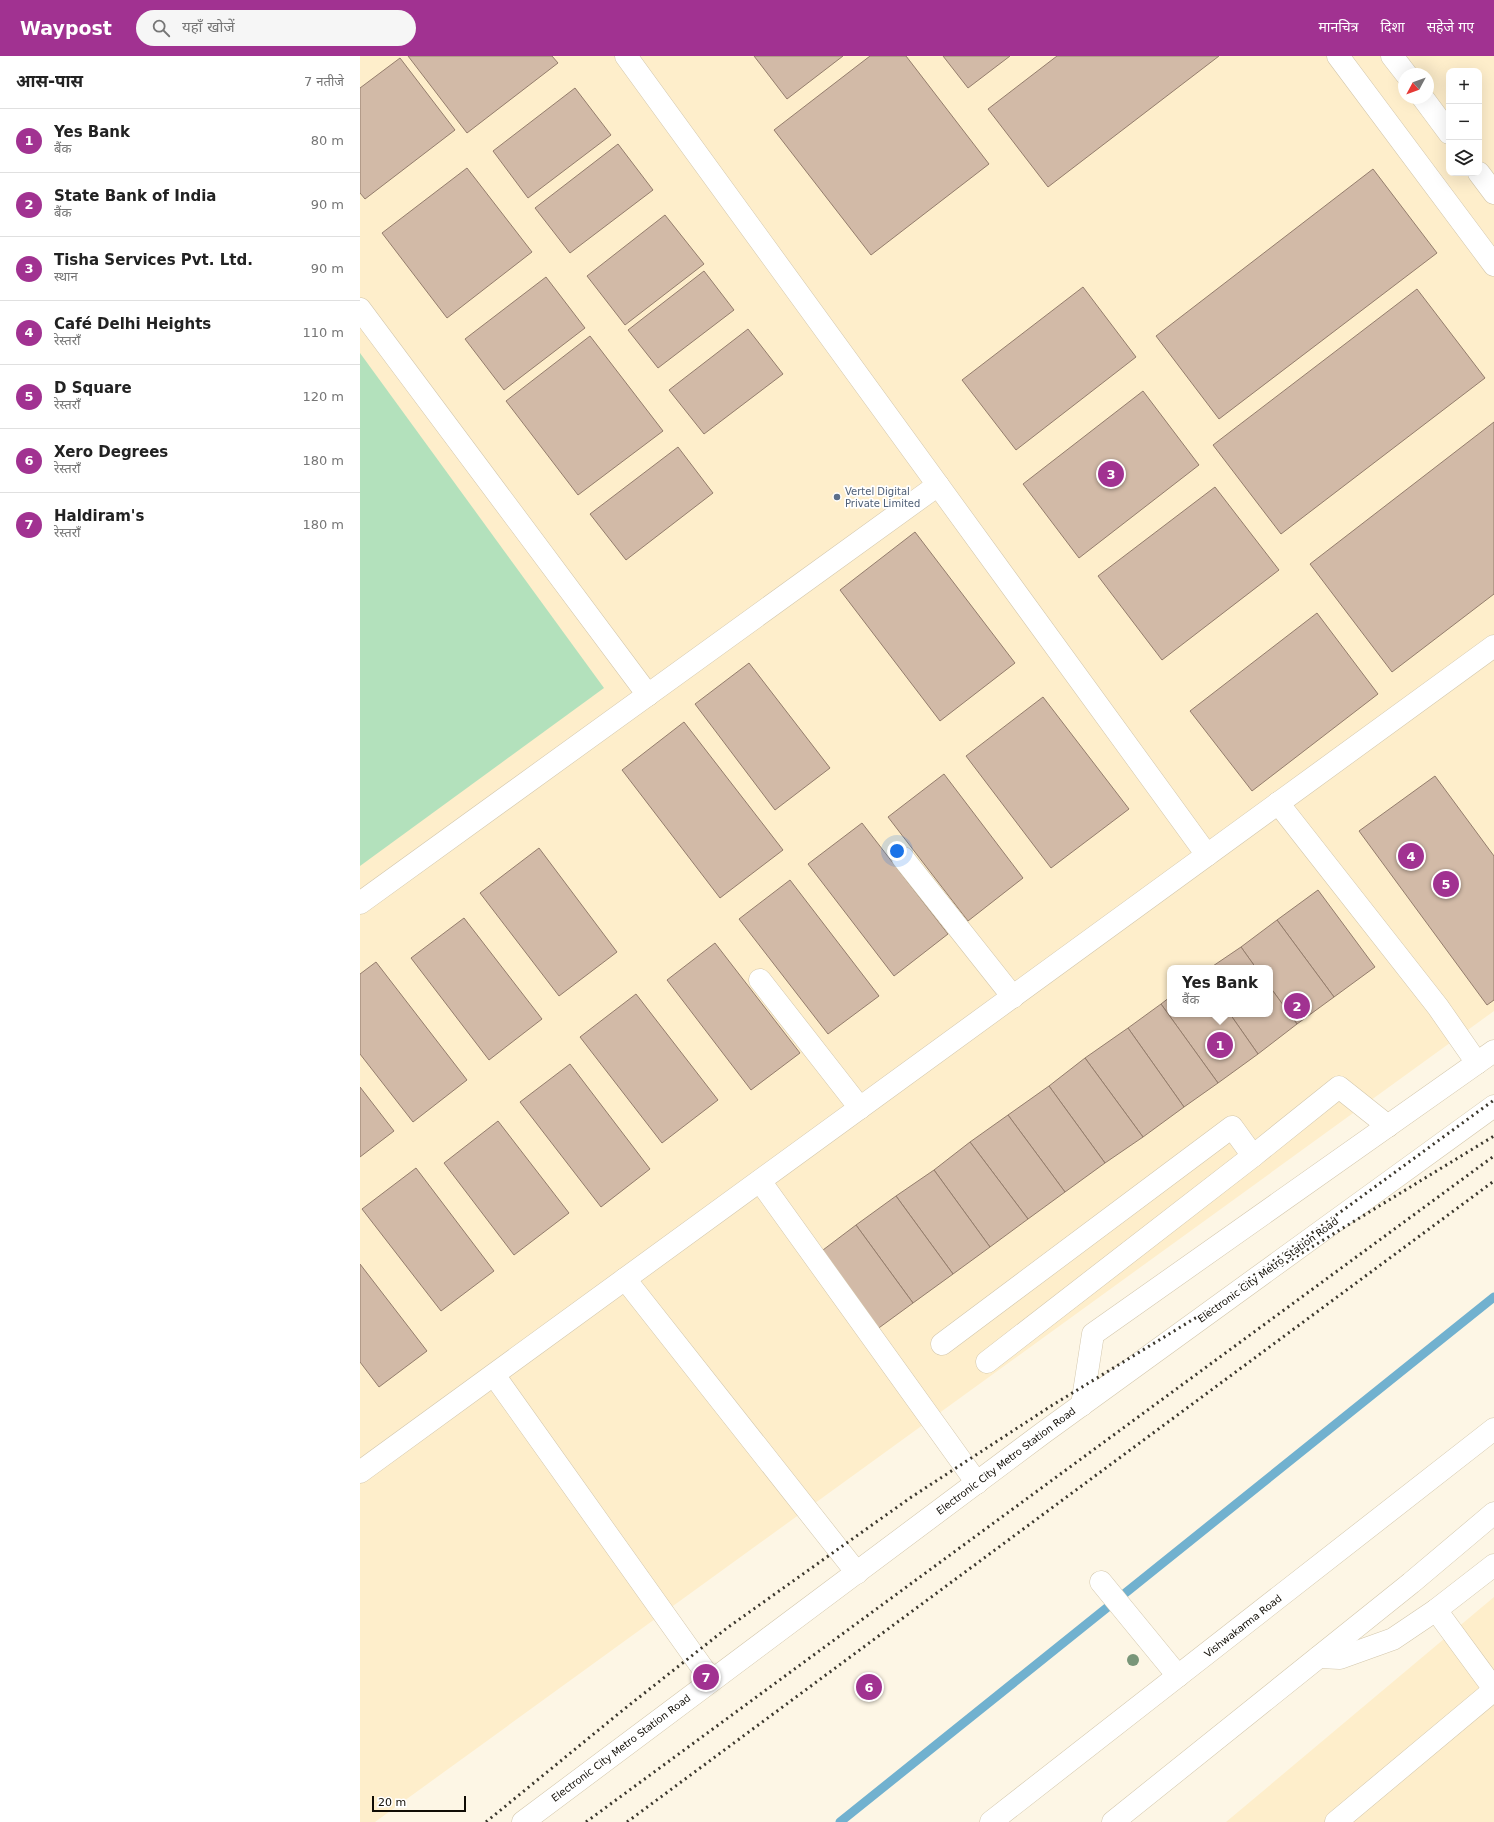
<!DOCTYPE html>
<html lang="hi">
<meta charset="utf-8">
<style>
:root{--surface:#fff;--page:#f6f6f6;--text:#222;--muted:#767676;--line:#e0e0e0;--accent:#a13291}
body{margin:0;font-family:"DejaVu Sans","Noto Sans Devanagari",sans-serif;background:var(--page);color:var(--text)}
.controls{position:absolute;right:12px;top:12px;display:grid;overflow:hidden;border-radius:8px;box-shadow:0 4px 16px #0002}
.controls button{width:36px;height:36px;display:grid;place-items:center;padding:0;border:0;border-bottom:1px solid var(--line);background:var(--surface);color:var(--text);font:20px sans-serif}
.compass{position:absolute;left:1038px;top:12px;width:36px;height:36px;border-radius:50%;background:var(--surface);box-shadow:0 4px 16px #0002;rotate:229deg}
.scale{position:absolute;left:12px;bottom:10px;width:94px;box-sizing:border-box;padding-left:4px;border:2px solid #100c04;border-top:0;font-size:11px;line-height:14px;white-space:nowrap;color:#100c04;-webkit-text-stroke:3px #fff;paint-order:stroke}
.you{position:absolute;left:537px;top:795px;width:14px;height:14px;margin:-10px;border:3px solid #fff;border-radius:50%;background:#1a73e8;box-shadow:0 0 0 6px #1a73e833}
.badge{display:grid;place-items:center;width:26px;height:26px;border-radius:50%;background:var(--accent);color:#fff;font-size:13px;font-weight:700}
.pin{position:absolute;translate:-50% -50%;border:2px solid #fff;box-shadow:0 1px 4px #0006}
.popup{position:absolute;left:807px;top:909px;width:106px;height:52px;box-sizing:border-box;display:grid;place-content:center;border-radius:8px;background:var(--surface);filter:drop-shadow(0 1px 3px #0005);font-size:13px;white-space:nowrap;color:var(--muted)}
.popup b{font-size:15px;color:var(--text)}
.popup::after{content:'';position:absolute;left:50%;top:100%;margin-left:-8px;border:8px solid transparent;border-top-color:var(--surface)}
.list{margin:0;padding:0;list-style:none}
h2{display:flex;justify-content:space-between;align-items:center;height:52px;margin:0;padding:0 16px;font-size:17px}
h2 small{font-size:13px;font-weight:400;color:var(--muted)}
.list li{display:grid;grid-template-columns:26px 1fr auto;gap:12px;align-items:center;box-sizing:border-box;height:64px;padding:0 16px;border-top:1px solid var(--line)}
.list b{display:block;font-size:15px;white-space:nowrap}
.list p{margin:0;font-size:13px;white-space:nowrap;color:var(--muted)}
.list em{font-size:13px;font-style:normal;color:var(--muted)}
.icon{flex:none;width:22px;height:22px;fill:none;stroke:currentColor;stroke-width:2;stroke-linecap:round;stroke-linejoin:round}
.map{position:relative;flex:none;width:1134px;height:1766px;overflow:hidden}
header{display:flex;align-items:center;gap:24px;box-sizing:border-box;height:56px;padding:0 20px;background:var(--accent);color:#fff}
header strong{font-size:19px}
nav{display:flex;gap:22px;margin-inline-start:auto;font-size:14px}
.search{width:280px;height:36px;background:var(--page);display:flex;align-items:center;gap:10px;box-sizing:border-box;padding:0 14px;border-radius:22px;color:var(--muted);font-size:15px}
main{display:flex}
aside{flex:1;background:var(--surface)}
.map>svg:first-child{display:block}
.built{fill:#feeecb;fill-rule:evenodd}
.green{fill:#b3e1bc}
.lines{fill:none;stroke-linecap:round;stroke-linejoin:round}
.stream{stroke:#71b1cf;stroke-width:9}
.building{fill:#d2baa7;stroke:#947d6c}
.minor-casing{stroke:#d3c7ac;stroke-width:23}
.major-casing{stroke:#d3c7ac;stroke-width:23}
.minor{stroke:#fff;stroke-width:22}
.major{stroke:#fff;stroke-width:22}
.rail{stroke:#3b372d;stroke-width:3;stroke-dasharray:2 4;stroke-linecap:butt}
.tree{fill:#799679}
.service-dot{fill:#5c6f8a;stroke:#fff;stroke-width:1.5}
.labels{text-anchor:middle;dominant-baseline:central;stroke-width:3.5;stroke-linejoin:round;paint-order:stroke}
.service-label{font-size:10px;fill:#4e5e75;stroke:#fff;text-anchor:start}
.street-label{font-size:10px;fill:#100c04;stroke:#fff}
</style>
<header>
<strong>Waypost</strong>
<div class="search"><svg class="icon" aria-label="search" viewBox="0 0 24 24"><circle cx="10" cy="10" r="6"/><path d="M15 15l6 6"/></svg>यहाँ खोजें</div>
<nav><a>मानचित्र</a><a>दिशा</a><a>सहेजे गए</a></nav>
</header>
<main>
<aside>
<h2>आस-पास<small>7 नतीजे</small></h2>
<ul class="list">
<li><span class="badge">1</span><div><b>Yes Bank</b><p>बैंक</p></div><em>80 m</em></li>
<li><span class="badge">2</span><div><b>State Bank of India</b><p>बैंक</p></div><em>90 m</em></li>
<li><span class="badge">3</span><div><b>Tisha Services Pvt. Ltd.</b><p>स्थान</p></div><em>90 m</em></li>
<li><span class="badge">4</span><div><b>Café Delhi Heights</b><p>रेस्तराँ</p></div><em>110 m</em></li>
<li><span class="badge">5</span><div><b>D Square</b><p>रेस्तराँ</p></div><em>120 m</em></li>
<li><span class="badge">6</span><div><b>Xero Degrees</b><p>रेस्तराँ</p></div><em>180 m</em></li>
<li><span class="badge">7</span><div><b>Haldiram's</b><p>रेस्तराँ</p></div><em>180 m</em></li>
</ul>
</aside>
<div class="map">
<svg width="1134" height="1766" viewBox="0 0 1134 1766">
<rect width="100%" height="100%" fill="#fdf6e5"/>
<g class="built">
<path d="M0,0H1134V955L15,1766H0ZM1089,15H1119V117H1089ZM1044,18H1068V42H1044ZM810,912H910V958H810Z"/>
<path d="M1134,1541V1766H866Z"/>
</g>
<path class="green" d="M0,297L244,632L0,810Z"/>
<g class="lines">
<path class="stream" d="M480,1766L1134,1241"/>
</g>
<g class="building">
<path d="M48,0H192L198,7L107,77Z"/>
<path d="M394,0H483L427,43Z"/>
<path d="M510,0H546L629,108L511,199L414,74Z"/>
<path d="M583,0H650L608,32Z"/>
<path d="M697,0H859L688,131L628,53Z"/>
<path d="M40,2L95,74L5,143L0,137V32Z"/>
<path d="M215,32L251,79L168,142L133,95Z"/>
<path d="M258,88L293,134L210,197L175,152Z"/>
<path d="M107,112L172,196L87,262L22,177Z"/>
<path d="M1013,113L1077,197L859,363L796,280Z"/>
<path d="M305,159L344,208L265,269L227,220Z"/>
<path d="M344,215L374,254L298,312L268,274Z"/>
<path d="M186,221L225,272L144,334L105,283Z"/>
<path d="M723,231L776,301L656,394L602,324Z"/>
<path d="M1057,233L1125,322L921,478L853,389Z"/>
<path d="M388,273L423,318L344,378L309,334Z"/>
<path d="M230,280L303,375L218,439L146,345Z"/>
<path d="M783,335L839,409L719,502L663,428Z"/>
<path d="M1134,366V538L1032,616L950,508Z"/>
<path d="M318,391L353,437L266,504L230,458Z"/>
<path d="M855,431L919,514L802,604L738,520Z"/>
<path d="M555,476L655,607L580,665L480,534Z"/>
<path d="M957,557L1018,638L892,735L830,655Z"/>
<path d="M389,607L470,712L415,754L335,648Z"/>
<path d="M683,641L769,753L691,812L606,700Z"/>
<path d="M324,666L423,794L360,842L262,714Z"/>
<path d="M584,718L663,822L608,865L528,761Z"/>
<path d="M1075,720L1134,800V944L1127,949L999,775Z"/>
<path d="M502,767L588,878L534,920L448,808Z"/>
<path d="M179,792L257,896L199,940L120,837Z"/>
<path d="M430,824L519,940L468,978L379,863Z"/>
<path d="M958,834L1015,911L974,941L917,864Z"/>
<path d="M104,862L182,963L129,1004L51,902Z"/>
<path d="M917,864L974,941L937,968L910,931V912H896L881,891Z"/>
<path d="M355,887L440,997L391,1034L307,924Z"/>
<path d="M881,891L896,912H850Z"/>
<path d="M16,906L107,1024L53,1066L0,998V918Z"/>
<path d="M910,931L937,968L898,998L870,958H910Z"/>
<path d="M276,938L358,1044L302,1087L220,981Z"/>
<path d="M810,941V958H870L898,998L858,1027L801,948Z"/>
<path d="M801,948L858,1027L824,1051L768,972Z"/>
<path d="M768,972L824,1051L783,1081L725,1002Z"/>
<path d="M725,1002L783,1081L745,1107L689,1030Z"/>
<path d="M210,1008L290,1113L241,1151L160,1046Z"/>
<path d="M689,1030L745,1107L705,1136L648,1059Z"/>
<path d="M0,1031L34,1075L0,1101Z"/>
<path d="M648,1059L705,1136L668,1163L610,1086Z"/>
<path d="M138,1065L209,1157L154,1199L84,1107Z"/>
<path d="M610,1086L668,1163L630,1191L574,1114Z"/>
<path d="M56,1112L134,1215L81,1255L2,1153Z"/>
<path d="M574,1114L630,1191L593,1218L536,1140Z"/>
<path d="M536,1140L593,1218L553,1247L496,1169Z"/>
<path d="M496,1169L553,1247L516,1274L459,1197Z"/>
<path d="M0,1208L67,1295L19,1331L0,1306Z"/>
</g>
<g class="lines">
<defs>
<g id="minor">
<path d="M266,0L847,799"/>
<path d="M978,0L1134,209"/>
<path d="M1032,0L1046,18"/>
<path d="M1063,42L1089,77"/>
<path d="M1119,117L1134,137"/>
<path d="M0,253L288,639"/>
<path d="M918,747L1078,951L1117,1007"/>
<path d="M543,802L653,941"/>
<path d="M0,847L578,429"/>
<path d="M400,924L500,1052"/>
<path d="M400,1125L617,1427"/>
<path d="M265,1223L497,1517"/>
<path d="M582,1288L872,1071L893,1100"/>
<path d="M627,1306L893,1100L979,1031L1028,1070"/>
<path d="M134,1319L351,1624"/>
<path d="M722,1349L733,1278L1134,995"/>
<path d="M0,1416L1134,590"/>
<path d="M741,1526L818,1620"/>
<path d="M1076,1554L1134,1633"/>
<path d="M959,1601L980,1602L1033,1583L1076,1554L1134,1509"/>
<path d="M163,1766L683,1377L1134,1050"/>
<path d="M976,1766L1134,1634"/>
</g>
<g id="major">
<path d="M631,1766L1134,1373"/>
<path d="M753,1766L1051,1527L1134,1457"/>
</g>
</defs>
<use href="#minor" class="minor-casing"/>
<use href="#major" class="major-casing"/>
<use href="#minor" class="minor"/>
<use href="#major" class="major"/>
<g class="rail">
<path d="M879,1230L1134,1044"/>
<path d="M126,1766L263,1654L367,1572L550,1442L691,1350L1134,1080"/>
<path d="M226,1766L1134,1100"/>
<path d="M267,1766L1134,1125"/>
</g>
</g>
<circle class="tree" cx="773" cy="1604" r="6"/>
<circle class="service-dot" cx="477" cy="441" r="4"/>
<g class="labels">
<g class="service-label">
<text x="485" y="435">Vertel Digital<tspan x="485" dy="12">Private Limited</tspan></text>
</g>
<g class="street-label">
<text transform="translate(908 1214) rotate(-36)">Electronic City Metro Station Road</text>
<text transform="translate(646 1405) rotate(-37)">Electronic City Metro Station Road</text>
<text transform="translate(883 1570) rotate(-38)">Vishwakarma Road</text>
<text transform="translate(261 1692) rotate(-37)">Electronic City Metro Station Road</text>
</g>
</g>
</svg>
<div class="controls">
<button>+</button>
<button>−</button>
<button><svg class="icon" aria-label="layers" viewBox="0 0 24 24"><path d="M12 4l9 5-9 5-9-5zM3 14l9 5 9-5"/></svg></button>
</div>
<svg class="compass" viewBox="-18 -18 36 36"><path d="M0-13l5 13h-10z" fill="#e53935"/><path d="M0 13l5-13h-10z" fill="#767676"/></svg>
<div class="scale">20 m</div>
<div class="you"></div>
<div class="pin badge" style="left:860px;top:989px">1</div>
<div class="popup"><b>Yes Bank</b>बैंक</div>
<div class="pin badge" style="left:937px;top:950px">2</div>
<div class="pin badge" style="left:751px;top:418px">3</div>
<div class="pin badge" style="left:1051px;top:800px">4</div>
<div class="pin badge" style="left:1086px;top:828px">5</div>
<div class="pin badge" style="left:509px;top:1631px">6</div>
<div class="pin badge" style="left:346px;top:1621px">7</div>
</div>
</main>
